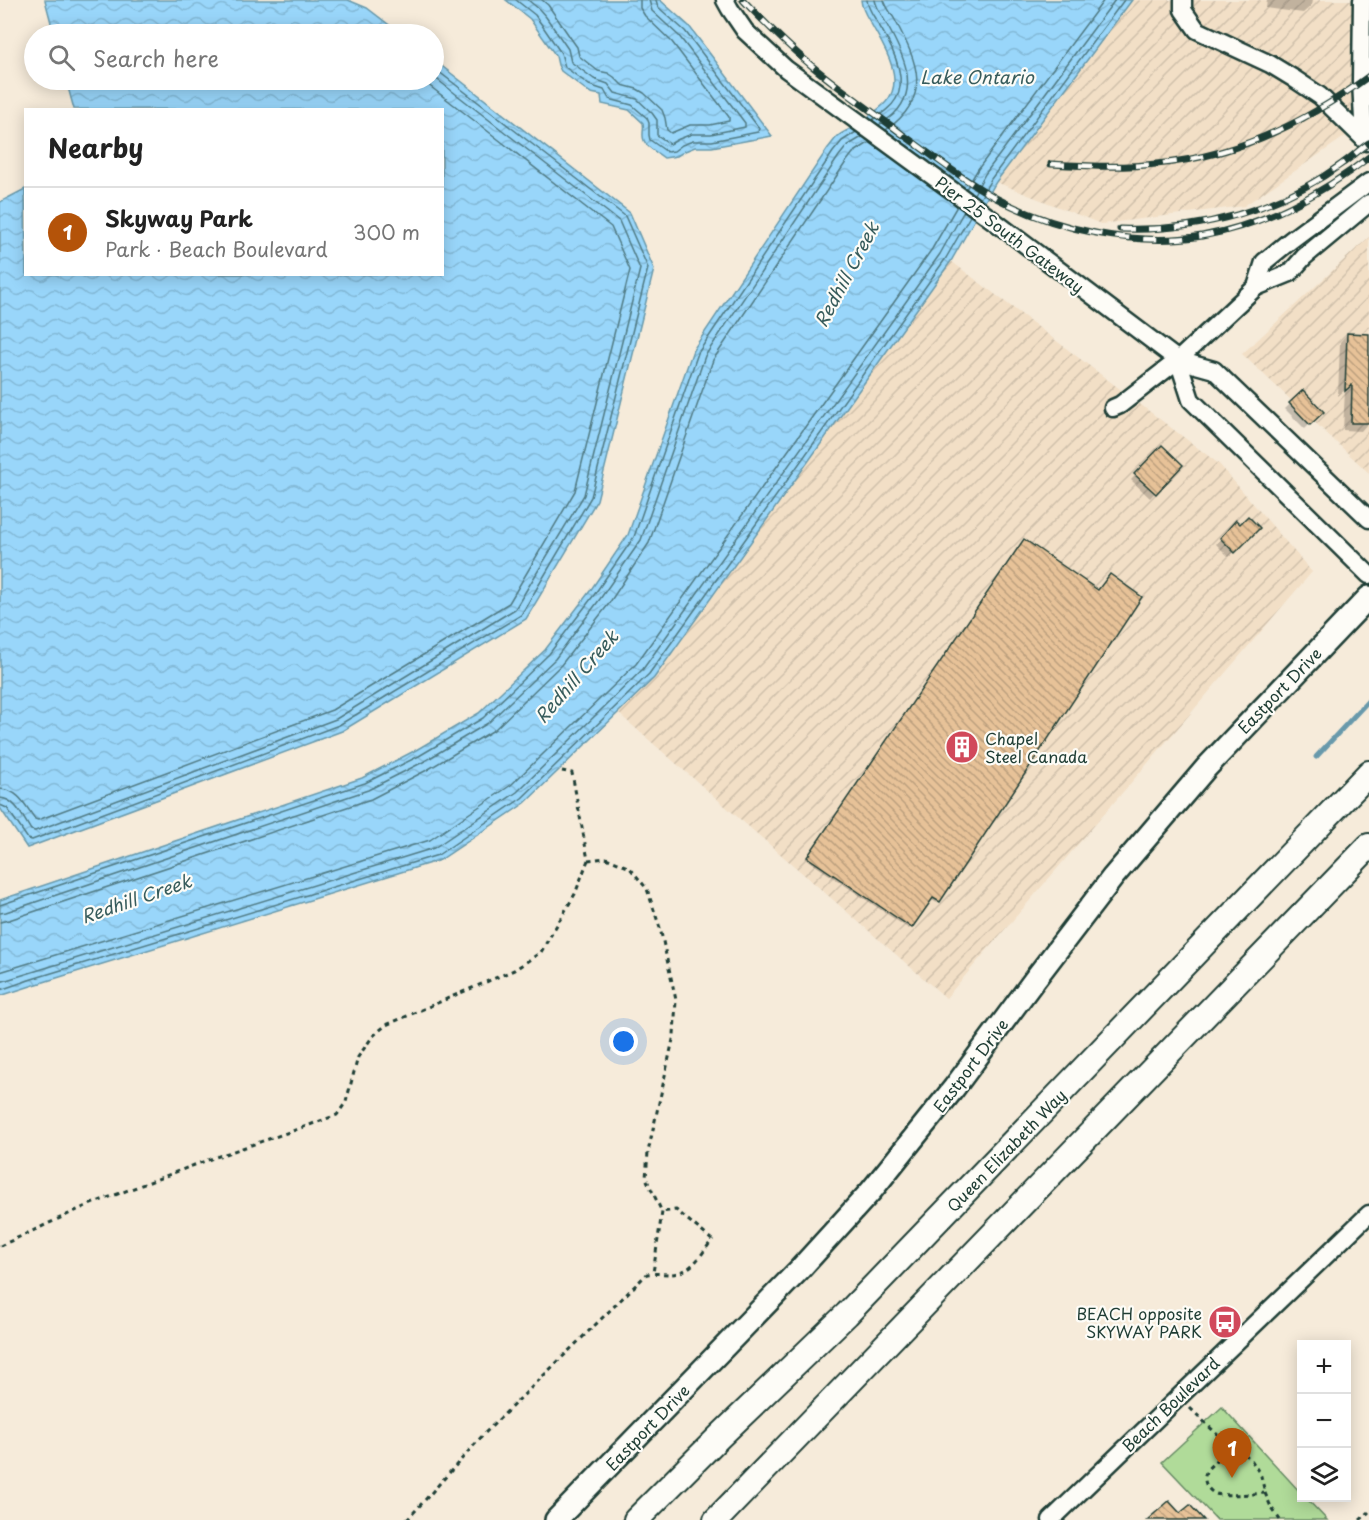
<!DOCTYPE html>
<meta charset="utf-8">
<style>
:root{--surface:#fff;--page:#f2f2f2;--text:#222;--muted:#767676;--line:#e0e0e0;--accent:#b45309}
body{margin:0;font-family:"Playpen Sans",sans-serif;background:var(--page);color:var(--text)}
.controls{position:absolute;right:18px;bottom:18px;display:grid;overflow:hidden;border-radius:0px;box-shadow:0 3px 15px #0003}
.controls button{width:54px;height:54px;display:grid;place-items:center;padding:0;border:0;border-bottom:2px solid var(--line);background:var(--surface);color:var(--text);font:30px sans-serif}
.you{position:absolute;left:624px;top:1042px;width:21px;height:21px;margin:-15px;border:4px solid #fff;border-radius:50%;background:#1a73e8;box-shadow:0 0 0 9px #1a73e833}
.badge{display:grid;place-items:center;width:39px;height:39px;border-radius:50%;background:var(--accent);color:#fff;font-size:20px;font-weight:700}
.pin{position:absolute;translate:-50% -50px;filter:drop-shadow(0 2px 3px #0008)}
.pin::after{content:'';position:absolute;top:32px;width:21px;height:18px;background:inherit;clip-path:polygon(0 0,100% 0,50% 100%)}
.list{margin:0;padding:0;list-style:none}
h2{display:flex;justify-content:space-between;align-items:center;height:78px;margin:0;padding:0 24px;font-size:26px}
h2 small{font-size:20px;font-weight:400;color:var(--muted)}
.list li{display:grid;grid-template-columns:39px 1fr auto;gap:18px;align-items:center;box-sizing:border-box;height:90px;padding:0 24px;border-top:2px solid var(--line)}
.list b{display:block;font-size:22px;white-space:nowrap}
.list p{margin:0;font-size:20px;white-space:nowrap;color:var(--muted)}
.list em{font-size:20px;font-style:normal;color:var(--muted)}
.icon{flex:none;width:33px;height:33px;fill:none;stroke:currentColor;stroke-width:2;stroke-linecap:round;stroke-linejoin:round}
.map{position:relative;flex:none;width:1369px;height:1520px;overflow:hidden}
.search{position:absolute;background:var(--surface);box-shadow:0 3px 15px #0003;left:24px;top:24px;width:420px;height:66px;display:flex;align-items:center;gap:15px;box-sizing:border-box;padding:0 21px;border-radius:33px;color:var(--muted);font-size:22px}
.panel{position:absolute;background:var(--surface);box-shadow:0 3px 15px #0003;left:24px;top:108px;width:420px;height:168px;border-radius:0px}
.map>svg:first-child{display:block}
.industrial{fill:url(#industrial-furrows)}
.park{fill:#b0db99;stroke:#688c66;stroke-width:1.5}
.water{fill:url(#water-waves);stroke:#6899ab;stroke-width:1.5}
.shadow{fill:#0003}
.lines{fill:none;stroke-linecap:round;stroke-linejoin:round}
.shore{stroke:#507a83;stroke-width:1.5}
.stream{stroke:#6899ab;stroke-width:5}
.building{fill:url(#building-back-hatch);stroke:#1f3d34;stroke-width:1.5}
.minor-casing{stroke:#1f3d34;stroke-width:21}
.major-casing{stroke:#1f3d34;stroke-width:26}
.highway-casing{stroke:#1f3d34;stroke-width:28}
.path{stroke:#1f3d34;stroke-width:3;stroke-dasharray:4.5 4.5;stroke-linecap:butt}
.minor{stroke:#fdfcf7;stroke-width:16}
.major{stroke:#fdfcf7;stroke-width:21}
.highway{stroke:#fdfcf7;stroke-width:24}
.rail-casing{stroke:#1f3d34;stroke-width:7}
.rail{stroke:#fdfcf7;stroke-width:4.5;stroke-dasharray:14;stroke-linecap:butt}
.labels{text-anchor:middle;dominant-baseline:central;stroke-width:4.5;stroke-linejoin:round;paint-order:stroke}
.street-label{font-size:16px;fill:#1f3d34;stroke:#fdfcf7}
.poi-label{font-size:16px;fill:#1f3d34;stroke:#fdfcf7;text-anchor:start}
.water-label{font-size:18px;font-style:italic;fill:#375c5c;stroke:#fdfcf7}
</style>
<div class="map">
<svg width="1369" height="1520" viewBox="0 0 1369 1520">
<defs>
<pattern id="industrial-furrows" width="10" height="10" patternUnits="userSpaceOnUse" patternTransform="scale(1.5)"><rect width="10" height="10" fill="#f2dfc6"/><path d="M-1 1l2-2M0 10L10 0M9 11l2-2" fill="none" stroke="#cfc0ab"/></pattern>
<pattern id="water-waves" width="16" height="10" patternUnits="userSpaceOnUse" patternTransform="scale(1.5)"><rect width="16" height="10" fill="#99d6fa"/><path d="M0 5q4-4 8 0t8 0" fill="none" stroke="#83b9d7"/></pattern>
<pattern id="building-back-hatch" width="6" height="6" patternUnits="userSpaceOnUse" patternTransform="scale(1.5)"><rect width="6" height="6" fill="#e7c298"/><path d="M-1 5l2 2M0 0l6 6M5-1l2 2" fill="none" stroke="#bb9f7d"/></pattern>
</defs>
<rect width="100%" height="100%" fill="#f6ebda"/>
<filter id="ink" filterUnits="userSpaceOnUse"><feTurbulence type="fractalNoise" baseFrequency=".0167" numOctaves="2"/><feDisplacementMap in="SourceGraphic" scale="12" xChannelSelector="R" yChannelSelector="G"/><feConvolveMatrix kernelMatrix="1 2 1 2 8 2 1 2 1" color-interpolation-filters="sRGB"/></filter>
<g filter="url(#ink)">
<g class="industrial">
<path d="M1132,0H1369V120L1244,206L1101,224L996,182Z"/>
<path d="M1369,237V473L1242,354Z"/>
<path d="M951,261L1219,464L1312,572L946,998L618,713L654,678Z"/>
</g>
<path class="park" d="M1222,1407L1301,1493L1302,1498H1306L1327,1520H1217L1162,1462Z"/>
<g class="water">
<path d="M45,0H348L367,8L401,34H54Z"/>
<path d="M506,0H660L689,26L772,136L712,147H695L685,151L677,156L664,158C656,151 642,146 643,134C643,130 644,127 643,123L629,110L602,104L601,95L591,93L586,90L561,71L558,65L556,56L530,19Z"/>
<path d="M861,0H1132L996,182L951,261L654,678L525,803L440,860L34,985L0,996V900L362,778L416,750L479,713L545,650L590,591L628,535L693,350L828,148C831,145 833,141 837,137C840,134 844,132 848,130C860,122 877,112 886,102C905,81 886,50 874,29C869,19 862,12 861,0Z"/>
<path d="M434,60L630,213L654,269L597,500L526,619L342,731L27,848L0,808V202L25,189L26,274H442V110L74,109L66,80H434Z"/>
</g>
<g class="shadow">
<path d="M1267,0H1312L1311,6L1303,13L1266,8Z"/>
<path d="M1347,334L1369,335L1368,423L1361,431L1343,430L1345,390L1338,396L1340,342Z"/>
<path d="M1303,392L1322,412L1305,429L1285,409Z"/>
<path d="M1162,447L1181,465L1150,498L1131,480Z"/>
<path d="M1236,522L1240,526L1258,528L1229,557L1216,544Z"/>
<path d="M1022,543L1098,592L1140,597L939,901L937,903L930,899L909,929L806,859Z"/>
</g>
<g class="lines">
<g class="shore">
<path d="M516,0L535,15L561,53L565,67L589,85L604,90L609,99L632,105L647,118L649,123V135L650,140L667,152L674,151L682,145L693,141H712L758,132L759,128L685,31L658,7L656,0"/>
<path d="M528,0L539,9L546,17L568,49L571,62L594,79L608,84L615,93L637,99L652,113L657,120V135L670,144L679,139L692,134H711L745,127V123L679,36L652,11L649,0"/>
<path d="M542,0L548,5L572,40L577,47L579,56L598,71L608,73L614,77L622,85L637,89L644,93L662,110L665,118L667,130L671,133L690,125H710L729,121V117L672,42L645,16L640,8V0"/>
<path d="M867,0C868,10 874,16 879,25C890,43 909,77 896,99C891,108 881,114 872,120"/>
<path d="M875,0C877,10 883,16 887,25C902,52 921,88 894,114C890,118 884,121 879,125"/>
<path d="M884,0C886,7 891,13 895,20C918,63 933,97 886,130"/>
<path d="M966,189L978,169L1104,0"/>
<path d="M974,194L985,174L1115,0"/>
<path d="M980,199L991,179L1124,0"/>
<path d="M0,789C19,790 25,805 35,819L38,820L332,710L509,603L575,491L630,270L611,227L422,80"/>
<path d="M0,798C16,799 23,818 31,830L35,831L336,719L515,609L584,495L640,269L619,221L434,77"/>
<path d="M0,805L7,808L28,839L32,840L339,725L521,615L591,497L648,268L625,216L434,68"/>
<path d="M0,905L365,783L419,756L483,718L549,654L594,595L634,537L698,353L833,152L842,141L856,132"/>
<path d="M0,913L6,912L368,790L423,762L488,723L555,659L600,599L641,540L705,356L839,156L847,146L862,137"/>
<path d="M0,922L9,920L371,799L427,770L494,730L561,665L608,605L649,543L713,360L846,162L853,153L870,142"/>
<path d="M0,972L430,840L511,785L636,664L932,249L957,206"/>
<path d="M0,982L434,848L517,792L643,669L940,254L964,211"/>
<path d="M0,990L32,979L438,855L522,798L649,674L946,258L970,216"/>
</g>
<path class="stream" d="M1316,757L1369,700"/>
</g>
<g class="building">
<path d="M1347,333L1369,334V423H1351L1352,385L1345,391Z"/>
<path d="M1303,390L1324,412L1310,425L1289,403Z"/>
<path d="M1162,445L1183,465L1156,494L1134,474Z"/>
<path d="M1248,516L1260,528L1235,553L1220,538L1236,520L1240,524Z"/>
<path d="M1024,539L1098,590L1110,574L1142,597L940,902L933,898L912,928L807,857Z"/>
<path d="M1169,1501L1180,1513L1190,1505L1204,1520H1147Z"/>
</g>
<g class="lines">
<defs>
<g id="minor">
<path d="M725,0L730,9L745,31L786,69L994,221L1178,360L1214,370L1369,519"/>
<path d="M1183,0V10L1197,30L1270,64L1293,78L1320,96L1364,139"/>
<path d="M1362,0L1361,81L1364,139L1366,142"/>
<path d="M1256,287L1290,273L1304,257L1369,203"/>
<path d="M1178,360L1191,400L1369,575"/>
<path d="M1113,408L1120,405L1178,360L1256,287L1264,262L1291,240L1369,182"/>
<path d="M1051,1520L1369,1214"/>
</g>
<path id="major" d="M556,1520L800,1269L871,1191L954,1088L1035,979L1113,877L1206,768L1369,597"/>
<g id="highway">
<path d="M636,1520L720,1436L847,1314L1369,773"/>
<path d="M716,1520L1369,846"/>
</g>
</defs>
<use href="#minor" class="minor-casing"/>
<use href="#major" class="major-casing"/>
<use href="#highway" class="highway-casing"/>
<g class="path">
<path d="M588,860L606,858L630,868L647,889L660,928L676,1000L674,1035L648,1152L646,1178L662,1212L653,1273"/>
<path d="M0,1246L86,1206L213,1158L301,1128L337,1115L346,1102L358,1057L373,1036L386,1025L514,970L541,952L575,894L588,860L572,773L562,771"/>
<path d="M1190,1408L1225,1442L1239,1449L1252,1461L1261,1476L1265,1493L1271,1507L1280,1520"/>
<path d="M1225,1442C1224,1448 1222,1454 1217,1459C1214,1463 1210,1466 1207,1470C1202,1479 1206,1490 1216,1494C1221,1496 1257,1494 1264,1493"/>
<path d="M407,1520L484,1434L647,1274C655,1273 663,1274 672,1274C692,1272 701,1255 712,1240L676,1210L662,1212"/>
<path d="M1360,1520L1369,1512"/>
</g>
<use href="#minor" class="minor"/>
<use href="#major" class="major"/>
<use href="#highway" class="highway"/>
<defs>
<g id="rail">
<path d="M743,0C765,23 787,45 812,66C841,90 872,111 902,134C933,156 963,180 996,198C1056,230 1135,247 1202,236C1263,225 1321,195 1369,157"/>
<path d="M1051,164C1086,166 1121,168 1156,164C1234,157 1307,122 1369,76"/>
<path d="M1120,229C1199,232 1279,210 1343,163C1352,157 1360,149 1369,143"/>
</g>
</defs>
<use href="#rail" class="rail-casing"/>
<use href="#rail" class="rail"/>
</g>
</g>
<defs>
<symbol id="building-disc" viewBox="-11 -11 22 22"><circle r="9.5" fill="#d1495b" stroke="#fdfcf7"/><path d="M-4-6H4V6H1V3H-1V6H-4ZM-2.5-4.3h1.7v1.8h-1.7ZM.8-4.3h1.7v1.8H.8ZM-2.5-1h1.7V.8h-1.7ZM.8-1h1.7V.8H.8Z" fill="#fff"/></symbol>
<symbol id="bus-disc" viewBox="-11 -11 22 22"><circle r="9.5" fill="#d1495b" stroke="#fdfcf7"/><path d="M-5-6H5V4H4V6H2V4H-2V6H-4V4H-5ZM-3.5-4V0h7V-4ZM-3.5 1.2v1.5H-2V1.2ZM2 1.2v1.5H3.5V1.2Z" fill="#fff"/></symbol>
</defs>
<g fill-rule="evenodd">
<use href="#building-disc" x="943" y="728" width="38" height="38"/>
<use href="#bus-disc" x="1206" y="1303" width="38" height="38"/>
</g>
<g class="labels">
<g class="street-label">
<text transform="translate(1010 234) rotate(37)">Pier 25 South Gateway</text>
<text transform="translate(1279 690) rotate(-46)">Eastport Drive</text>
<text transform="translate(970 1065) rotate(-53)">Eastport Drive</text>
<text transform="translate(1006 1150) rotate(-46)">Queen Elizabeth Way</text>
<text transform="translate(1170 1404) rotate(-44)">Beach Boulevard</text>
<text transform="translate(647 1427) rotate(-46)">Eastport Drive</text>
</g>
<g class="poi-label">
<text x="985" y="738">Chapel<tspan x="985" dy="18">Steel Canada</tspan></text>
<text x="1202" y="1313" text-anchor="end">BEACH opposite<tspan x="1202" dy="18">SKYWAY PARK</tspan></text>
</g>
<g class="water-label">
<text x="977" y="76">Lake Ontario</text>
<text transform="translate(846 274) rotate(-62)">Redhill Creek</text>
<text transform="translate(576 676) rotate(-49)">Redhill Creek</text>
<text transform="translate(136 898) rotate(-19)">Redhill Creek</text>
</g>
</g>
</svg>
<div class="controls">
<button>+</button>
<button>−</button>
<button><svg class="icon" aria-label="layers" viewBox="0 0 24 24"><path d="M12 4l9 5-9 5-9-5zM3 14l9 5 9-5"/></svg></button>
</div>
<div class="you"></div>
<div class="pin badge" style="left:1232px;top:1478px">1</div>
<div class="search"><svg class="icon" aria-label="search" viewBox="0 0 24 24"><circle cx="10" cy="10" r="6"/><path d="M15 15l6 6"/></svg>Search here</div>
<section class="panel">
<h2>Nearby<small></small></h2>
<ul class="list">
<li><span class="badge">1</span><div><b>Skyway Park</b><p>Park · Beach Boulevard</p></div><em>300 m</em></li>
</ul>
</section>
</div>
